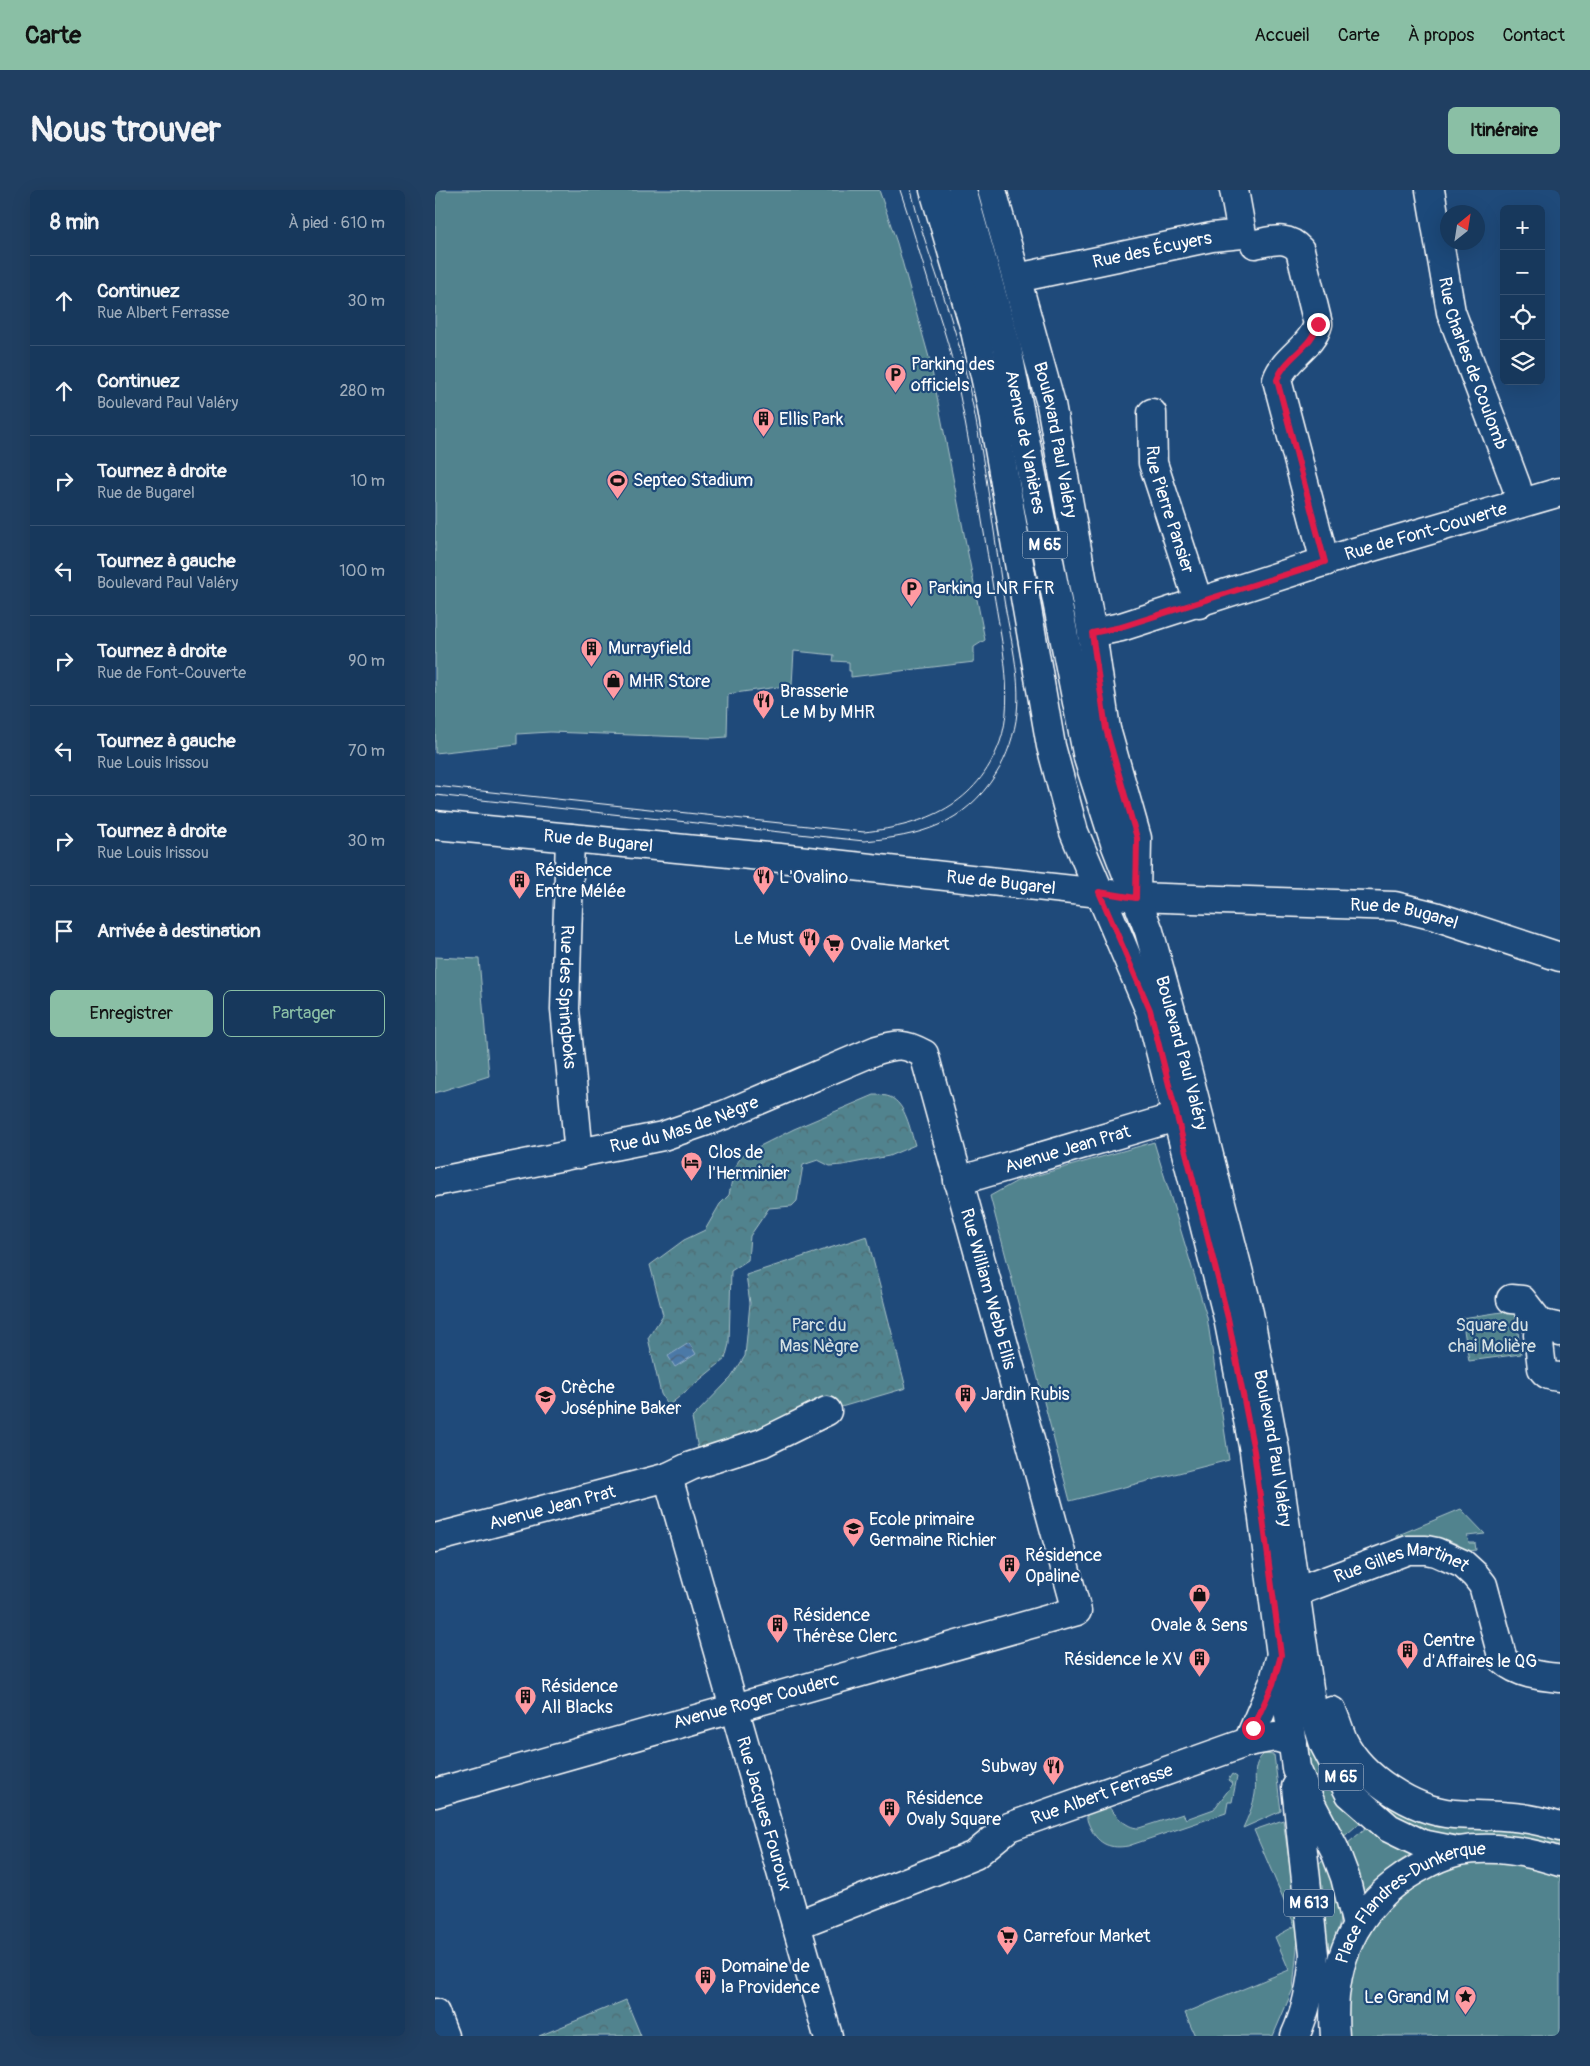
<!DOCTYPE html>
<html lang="fr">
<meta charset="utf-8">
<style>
:root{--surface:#17385c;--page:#203f62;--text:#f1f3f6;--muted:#9eacbb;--line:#365272;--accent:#8abfa5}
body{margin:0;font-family:Pangolin,sans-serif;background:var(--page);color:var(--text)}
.controls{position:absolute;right:15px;top:15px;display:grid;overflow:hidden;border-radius:8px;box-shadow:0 5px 20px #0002}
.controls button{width:45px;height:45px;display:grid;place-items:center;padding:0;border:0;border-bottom:1px solid var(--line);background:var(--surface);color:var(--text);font:25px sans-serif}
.compass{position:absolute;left:1005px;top:15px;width:45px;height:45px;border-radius:50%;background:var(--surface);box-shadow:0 5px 20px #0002;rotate:30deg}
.stop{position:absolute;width:15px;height:15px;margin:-11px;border:4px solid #e11d48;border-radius:50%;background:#fff}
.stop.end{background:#e11d48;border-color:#fff;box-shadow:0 1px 5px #0008}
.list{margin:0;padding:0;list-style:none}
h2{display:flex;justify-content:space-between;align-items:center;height:65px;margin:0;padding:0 20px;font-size:21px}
h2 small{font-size:16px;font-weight:400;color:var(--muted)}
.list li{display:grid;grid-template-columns:32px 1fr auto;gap:15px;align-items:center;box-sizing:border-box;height:90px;padding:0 20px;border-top:1px solid var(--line)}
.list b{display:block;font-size:19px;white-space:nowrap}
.list p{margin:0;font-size:16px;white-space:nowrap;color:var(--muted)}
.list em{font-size:16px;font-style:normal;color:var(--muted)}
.actions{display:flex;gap:10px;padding:15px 20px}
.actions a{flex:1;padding:11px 0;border:1px solid var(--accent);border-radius:8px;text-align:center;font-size:18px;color:var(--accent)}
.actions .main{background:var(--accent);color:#111}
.icon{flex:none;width:28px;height:28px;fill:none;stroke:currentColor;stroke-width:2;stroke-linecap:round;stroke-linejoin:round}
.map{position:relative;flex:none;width:1125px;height:1846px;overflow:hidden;border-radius:8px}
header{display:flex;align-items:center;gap:30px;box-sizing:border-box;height:70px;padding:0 25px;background:var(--accent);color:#111}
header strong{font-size:24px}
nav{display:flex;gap:28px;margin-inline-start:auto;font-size:18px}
.intro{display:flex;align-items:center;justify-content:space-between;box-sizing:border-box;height:120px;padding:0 30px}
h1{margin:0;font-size:35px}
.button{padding:12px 22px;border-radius:8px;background:var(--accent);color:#111;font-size:18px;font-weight:700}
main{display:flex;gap:30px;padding:0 30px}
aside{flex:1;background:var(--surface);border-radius:8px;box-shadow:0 5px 20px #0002}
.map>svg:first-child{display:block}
.green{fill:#51838e;stroke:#a8c1c6}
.forest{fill:url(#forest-crowns);stroke:#a8c1c6}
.water{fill:url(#water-waves);stroke:#93afca}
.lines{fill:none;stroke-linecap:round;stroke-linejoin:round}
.minor-casing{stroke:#fff;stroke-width:31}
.major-casing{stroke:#fff;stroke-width:31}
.minor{stroke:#1f4a7a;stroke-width:28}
.major{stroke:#1f4a7a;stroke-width:28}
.tram{stroke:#fff;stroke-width:1}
.route{stroke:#e11d48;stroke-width:6}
.labels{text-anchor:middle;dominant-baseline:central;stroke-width:4.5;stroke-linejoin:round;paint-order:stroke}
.shield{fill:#1f4a7a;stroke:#bcc9d7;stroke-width:1}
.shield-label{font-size:16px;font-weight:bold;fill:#fff}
.street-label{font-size:18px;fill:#fff;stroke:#1f4a7a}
.poi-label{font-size:18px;fill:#fff;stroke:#1f4a7a;text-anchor:start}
.park-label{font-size:18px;fill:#d4e0e3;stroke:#1f4a7a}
</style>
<header>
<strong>Carte</strong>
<nav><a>Accueil</a><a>Carte</a><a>À propos</a><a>Contact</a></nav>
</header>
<div class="intro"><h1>Nous trouver</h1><a class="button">Itinéraire</a></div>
<main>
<aside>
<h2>8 min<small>À pied · 610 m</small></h2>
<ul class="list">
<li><svg class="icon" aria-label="ahead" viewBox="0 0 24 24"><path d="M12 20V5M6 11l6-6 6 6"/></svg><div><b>Continuez</b><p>Rue Albert Ferrasse</p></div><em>30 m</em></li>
<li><svg class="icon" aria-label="ahead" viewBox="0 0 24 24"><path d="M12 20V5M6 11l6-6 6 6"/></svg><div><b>Continuez</b><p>Boulevard Paul Valéry</p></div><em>280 m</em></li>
<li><svg class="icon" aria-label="right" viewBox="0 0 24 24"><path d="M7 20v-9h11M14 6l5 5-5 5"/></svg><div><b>Tournez à droite</b><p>Rue de Bugarel</p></div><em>10 m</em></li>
<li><svg class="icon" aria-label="left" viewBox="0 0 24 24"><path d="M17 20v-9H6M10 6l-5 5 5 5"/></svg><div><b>Tournez à gauche</b><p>Boulevard Paul Valéry</p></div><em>100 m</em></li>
<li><svg class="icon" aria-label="right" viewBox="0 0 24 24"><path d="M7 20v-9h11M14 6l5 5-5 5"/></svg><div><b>Tournez à droite</b><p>Rue de Font-Couverte</p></div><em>90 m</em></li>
<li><svg class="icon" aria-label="left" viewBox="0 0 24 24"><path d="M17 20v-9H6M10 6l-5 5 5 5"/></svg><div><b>Tournez à gauche</b><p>Rue Louis Irissou</p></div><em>70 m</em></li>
<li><svg class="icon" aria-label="right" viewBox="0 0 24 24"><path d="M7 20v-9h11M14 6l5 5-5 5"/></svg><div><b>Tournez à droite</b><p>Rue Louis Irissou</p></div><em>30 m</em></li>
<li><svg class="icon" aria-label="arrive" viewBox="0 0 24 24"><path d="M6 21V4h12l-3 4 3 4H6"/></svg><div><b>Arrivée à destination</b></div></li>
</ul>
<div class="actions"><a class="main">Enregistrer</a><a>Partager</a></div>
</aside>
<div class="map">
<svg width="1125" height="1846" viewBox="0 0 1125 1846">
<defs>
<pattern id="forest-crowns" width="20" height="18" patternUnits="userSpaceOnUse" patternTransform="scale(1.25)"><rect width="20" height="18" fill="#51838e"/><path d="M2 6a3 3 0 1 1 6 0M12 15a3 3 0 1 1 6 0" fill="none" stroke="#4f6a70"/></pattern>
<pattern id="water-waves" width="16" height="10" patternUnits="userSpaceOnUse" patternTransform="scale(1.25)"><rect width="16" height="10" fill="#4b79a7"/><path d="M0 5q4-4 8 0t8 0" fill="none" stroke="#4c627a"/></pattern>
</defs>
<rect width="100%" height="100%" fill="#1f4a7a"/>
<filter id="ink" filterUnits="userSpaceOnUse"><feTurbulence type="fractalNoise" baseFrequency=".02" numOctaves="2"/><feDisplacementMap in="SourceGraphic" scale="10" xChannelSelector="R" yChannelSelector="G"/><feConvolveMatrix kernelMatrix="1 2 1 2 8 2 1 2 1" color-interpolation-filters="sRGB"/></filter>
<g filter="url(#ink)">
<g class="green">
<path d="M0,0H444L462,53L495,171L550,450L539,457V472L416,487V481H414V472L398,471L399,465L359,461L357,495L293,504L292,547L278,548L115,542L82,544V554L0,563Z"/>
<path d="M0,767L44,769L54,886L0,903Z"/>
<path d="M719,952L772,1127L794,1270L635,1311L555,1006L582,991Z"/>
<path d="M1026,1319L1050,1344L1032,1346L1034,1353H1040L1041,1360L1035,1361V1364L1021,1362L1024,1355C1004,1345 984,1344 961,1347V1346Z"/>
<path d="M862,1497L927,1631L906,1649L879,1590L872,1564Z"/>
<path d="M829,1564L839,1565L846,1621L808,1638C813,1627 818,1616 820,1604C822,1589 816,1575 829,1564Z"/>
<path d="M797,1584L802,1587L797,1612H793L791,1623L693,1656C676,1659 664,1655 656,1639C653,1633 651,1629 652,1623L671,1614C680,1624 690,1638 704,1638L748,1624L751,1629L779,1619L798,1594L793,1590Z"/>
<path d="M920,1591L1125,1643V1655L1099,1649L1071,1647L1004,1648L950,1625Z"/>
<path d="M848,1630L864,1737L858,1799L838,1846H760L750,1823L854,1780L840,1747L860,1736L819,1640Z"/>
<path d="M933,1636L981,1661L962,1673L927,1703L912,1654Z"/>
<path d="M894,1668L907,1709L904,1736L890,1778L877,1676Z"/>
<path d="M1060,1670L1090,1673L1125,1685V1846H914C912,1828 911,1811 914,1793C922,1733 973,1687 1030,1673C1040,1671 1050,1671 1060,1670Z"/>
</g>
<g class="forest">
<path d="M439,905C444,905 450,905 455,907C471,914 475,940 480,955L454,966L408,975L395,976L383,970L368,975L362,1011L357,1016L334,1018L315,1046L313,1070L296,1081L294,1154L290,1169L233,1216L226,1204L213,1148L228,1125L215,1075L249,1050L270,1040L285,1014L294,1005L299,979L307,965L359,939Z"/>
<path d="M432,1046L471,1198L263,1259L257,1228L296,1188L310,1166L315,1113L311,1085Z"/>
<path d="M1080,1120L1086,1164L1034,1171L1027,1128Z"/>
<path d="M191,1810L206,1846H104Z"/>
</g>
<path class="water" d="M254,1153L261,1164L240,1177L233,1166Z"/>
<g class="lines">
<defs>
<g id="minor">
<path id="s1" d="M557,0L616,214L657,443L671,539L702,648L701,707"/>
<path id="s2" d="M995,0L1016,122L1081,295L1086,313"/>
<path d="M820,54C837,51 852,45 865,60L883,134C877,157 849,168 842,190L890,372"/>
<path id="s3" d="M582,88L777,47L807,44L799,0"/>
<path id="s4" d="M717,223L718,273L764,414"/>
<path id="s5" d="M657,443L686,437L913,364L1125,302"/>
<path id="s6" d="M0,635L345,668L701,707L960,716L1000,726L1125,767"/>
<path id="s7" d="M135,648L130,819L144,964"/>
<path id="s8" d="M523,991L741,927"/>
<path id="s9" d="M0,992L228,946L289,925L442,860C463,854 469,853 489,864L642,1421L0,1603"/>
<path d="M1076,1109L1087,1110L1108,1137"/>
<path d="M1125,1142L1121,1137L1112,1135L1104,1140L1103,1145L1107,1178C1111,1186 1117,1186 1125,1187"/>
<path id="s10" d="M233,1287L393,1846"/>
<path id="s11" d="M0,1348L233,1287L256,1276L327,1253L392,1221"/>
<path id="s12" d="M861,1402L973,1360H991L1001,1362L1028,1374L1040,1385L1048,1395L1068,1470C1084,1484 1105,1486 1125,1488"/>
<path d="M813,1552L838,1494L846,1465"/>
<path id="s13" d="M361,1735L540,1665L574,1637L813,1552L840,1547L858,1552"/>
<path d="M0,1823L9,1846"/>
</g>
<g id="major">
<path d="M499,0L539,136L556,213L616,556L639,642L715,821L793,1128L819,1261L861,1578L876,1614L899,1658L910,1687L922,1736"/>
<path id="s14" d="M527,0L572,158L653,568L681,656L714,741L752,879L814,1123L840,1260L876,1512L889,1554L915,1604L954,1638L987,1654L1022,1661"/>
<path d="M897,1521C901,1530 904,1540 908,1550C926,1587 978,1621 1019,1624C1057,1626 1087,1624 1125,1637"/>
<path d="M860,1846C872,1820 877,1792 879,1764L861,1597"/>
<path id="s15" d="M900,1846C894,1776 918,1715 982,1679C994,1672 1010,1664 1024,1661C1059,1655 1092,1661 1125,1672"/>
</g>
</defs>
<use href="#minor" class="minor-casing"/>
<use href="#major" class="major-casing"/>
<use href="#minor" class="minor"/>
<use href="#major" class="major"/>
<g class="tram">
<path d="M0,596L429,642C491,635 542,615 565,552C581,507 564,439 557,392C545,319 534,245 518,173C512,148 503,122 495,97C485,65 476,32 465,0"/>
<path d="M0,605L429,651C485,646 529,635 561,584C572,567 580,543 582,523C586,486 575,446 569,410C557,329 547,247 527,167C513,111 489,57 476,0"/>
</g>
</g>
</g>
<g class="lines" filter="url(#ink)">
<path class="route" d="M818,1538L838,1494L846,1465L819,1261L793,1128L715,820L664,702L701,708L702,648L671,539L657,443L686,437L890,372L842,190C849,168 877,157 883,134"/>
</g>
<defs>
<symbol id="parking-pin" viewBox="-11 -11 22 30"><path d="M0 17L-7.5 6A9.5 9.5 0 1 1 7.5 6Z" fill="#ff9aa2" stroke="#1f4a7a"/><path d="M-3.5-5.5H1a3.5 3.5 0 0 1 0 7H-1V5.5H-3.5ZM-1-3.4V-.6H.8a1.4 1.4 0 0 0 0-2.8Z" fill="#111"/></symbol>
<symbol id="building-pin" viewBox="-11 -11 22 30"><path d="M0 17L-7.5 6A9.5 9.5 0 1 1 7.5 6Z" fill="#ff9aa2" stroke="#1f4a7a"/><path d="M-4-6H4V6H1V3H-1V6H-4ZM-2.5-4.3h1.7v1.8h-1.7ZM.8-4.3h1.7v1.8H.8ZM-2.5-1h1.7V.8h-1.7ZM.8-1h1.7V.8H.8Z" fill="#111"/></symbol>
<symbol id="stadium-pin" viewBox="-11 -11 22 30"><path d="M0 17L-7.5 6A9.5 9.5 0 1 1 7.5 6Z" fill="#ff9aa2" stroke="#1f4a7a"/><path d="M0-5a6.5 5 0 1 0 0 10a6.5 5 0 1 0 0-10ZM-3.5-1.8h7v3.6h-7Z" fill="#111"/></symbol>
<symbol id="shop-pin" viewBox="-11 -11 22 30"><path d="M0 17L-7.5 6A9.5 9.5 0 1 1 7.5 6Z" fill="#ff9aa2" stroke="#1f4a7a"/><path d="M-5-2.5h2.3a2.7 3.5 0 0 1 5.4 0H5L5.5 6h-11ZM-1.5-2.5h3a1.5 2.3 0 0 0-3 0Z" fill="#111"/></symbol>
<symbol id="restaurant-pin" viewBox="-11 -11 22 30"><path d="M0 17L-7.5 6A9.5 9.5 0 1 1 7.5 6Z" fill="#ff9aa2" stroke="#1f4a7a"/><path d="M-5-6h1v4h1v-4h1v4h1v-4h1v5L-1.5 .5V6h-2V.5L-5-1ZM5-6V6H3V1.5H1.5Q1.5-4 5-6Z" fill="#111"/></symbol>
<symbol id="supermarket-pin" viewBox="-11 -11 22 30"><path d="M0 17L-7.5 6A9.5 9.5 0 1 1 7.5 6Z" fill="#ff9aa2" stroke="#1f4a7a"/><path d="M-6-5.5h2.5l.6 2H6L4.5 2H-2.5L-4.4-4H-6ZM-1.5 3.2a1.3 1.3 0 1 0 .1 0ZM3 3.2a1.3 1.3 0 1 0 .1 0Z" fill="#111"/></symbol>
<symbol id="hotel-pin" viewBox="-11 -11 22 30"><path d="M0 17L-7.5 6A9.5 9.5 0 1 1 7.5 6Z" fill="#ff9aa2" stroke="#1f4a7a"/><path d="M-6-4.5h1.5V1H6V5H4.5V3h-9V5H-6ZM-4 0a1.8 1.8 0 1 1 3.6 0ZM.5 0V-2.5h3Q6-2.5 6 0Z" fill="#111"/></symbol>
<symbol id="school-pin" viewBox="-11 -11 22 30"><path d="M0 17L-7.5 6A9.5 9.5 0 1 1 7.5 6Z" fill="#ff9aa2" stroke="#1f4a7a"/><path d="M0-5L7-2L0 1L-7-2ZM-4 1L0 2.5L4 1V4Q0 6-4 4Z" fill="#111"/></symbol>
<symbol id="sight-pin" viewBox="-11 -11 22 30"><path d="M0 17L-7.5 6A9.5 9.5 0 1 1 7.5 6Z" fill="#ff9aa2" stroke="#1f4a7a"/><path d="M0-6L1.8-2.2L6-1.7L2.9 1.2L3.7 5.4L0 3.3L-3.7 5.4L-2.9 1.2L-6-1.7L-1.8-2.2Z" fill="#111"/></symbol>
</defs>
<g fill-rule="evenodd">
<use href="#parking-pin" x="448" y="172" width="25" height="34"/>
<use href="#building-pin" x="316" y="216" width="25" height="34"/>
<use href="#stadium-pin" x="170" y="278" width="25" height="34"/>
<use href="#parking-pin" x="464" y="386" width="25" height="34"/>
<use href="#building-pin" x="144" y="446" width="25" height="34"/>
<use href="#shop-pin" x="166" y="478" width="25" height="34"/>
<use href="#restaurant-pin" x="316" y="498" width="25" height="34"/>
<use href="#restaurant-pin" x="316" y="674" width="25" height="34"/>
<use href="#building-pin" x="72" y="678" width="25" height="34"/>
<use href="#restaurant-pin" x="362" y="736" width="25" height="34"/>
<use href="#supermarket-pin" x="386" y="742" width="25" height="34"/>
<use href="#hotel-pin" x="244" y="960" width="25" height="34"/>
<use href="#building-pin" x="518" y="1192" width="25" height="34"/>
<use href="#school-pin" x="98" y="1194" width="25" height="34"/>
<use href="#school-pin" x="406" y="1326" width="25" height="34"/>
<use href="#building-pin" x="562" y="1362" width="25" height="34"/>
<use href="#shop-pin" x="752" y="1392" width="25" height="34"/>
<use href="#building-pin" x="330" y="1422" width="25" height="34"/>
<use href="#building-pin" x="960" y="1448" width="25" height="34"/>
<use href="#building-pin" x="752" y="1456" width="25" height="34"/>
<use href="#building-pin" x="78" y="1494" width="25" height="34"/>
<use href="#restaurant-pin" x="606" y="1564" width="25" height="34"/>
<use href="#building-pin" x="442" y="1606" width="25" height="34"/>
<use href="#supermarket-pin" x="560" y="1734" width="25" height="34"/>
<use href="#building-pin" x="258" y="1774" width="25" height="34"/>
<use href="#sight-pin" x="1018" y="1794" width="25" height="34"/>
</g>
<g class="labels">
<g class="shield">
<rect x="587.5" y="341.5" width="45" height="27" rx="4"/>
<rect x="883.5" y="1573.5" width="45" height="27" rx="4"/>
<rect x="849" y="1699.5" width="50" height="27" rx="4"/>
</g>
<g class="shield-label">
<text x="610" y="355">M 65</text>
<text x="906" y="1587">M 65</text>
<text x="874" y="1713">M 613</text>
</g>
<g class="street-label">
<text stroke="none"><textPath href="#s3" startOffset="138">Rue des Écuyers</textPath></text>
<text stroke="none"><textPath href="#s2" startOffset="179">Rue Charles de Coulomb</textPath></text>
<text stroke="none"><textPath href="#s1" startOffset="258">Boulevard Paul Valéry</textPath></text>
<text stroke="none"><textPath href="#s14" startOffset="260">Avenue de Vanières</textPath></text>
<text stroke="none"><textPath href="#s4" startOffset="99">Rue Pierre Pansier</textPath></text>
<text stroke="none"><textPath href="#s5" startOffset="349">Rue de Font-Couverte</textPath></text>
<text stroke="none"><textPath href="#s6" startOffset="164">Rue de Bugarel</textPath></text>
<text stroke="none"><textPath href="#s6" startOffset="569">Rue de Bugarel</textPath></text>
<text stroke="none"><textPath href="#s6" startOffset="974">Rue de Bugarel</textPath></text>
<text stroke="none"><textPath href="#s7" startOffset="159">Rue des Springboks</textPath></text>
<text stroke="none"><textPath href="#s14" startOffset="892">Boulevard Paul Valéry</textPath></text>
<text stroke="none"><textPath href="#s9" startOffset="256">Rue du Mas de Nègre</textPath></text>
<text stroke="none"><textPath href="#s8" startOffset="114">Avenue Jean Prat</textPath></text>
<text stroke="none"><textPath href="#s9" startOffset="756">Rue William Webb Ellis</textPath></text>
<text stroke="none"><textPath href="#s14" startOffset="1298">Boulevard Paul Valéry</textPath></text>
<text stroke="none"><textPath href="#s11" startOffset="121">Avenue Jean Prat</textPath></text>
<text stroke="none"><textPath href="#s12" startOffset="112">Rue Gilles Martinet</textPath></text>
<text transform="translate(321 1511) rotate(-15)">Avenue Roger Couderc</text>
<text stroke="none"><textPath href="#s13" startOffset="335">Rue Albert Ferrasse</textPath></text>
<text stroke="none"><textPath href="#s10" startOffset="350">Rue Jacques Fouroux</textPath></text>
<text stroke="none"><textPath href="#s15" startOffset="172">Place Flandres-Dunkerque</textPath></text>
</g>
<g class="poi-label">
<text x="476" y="174">Parking des<tspan x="476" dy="21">officiels</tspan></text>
<text x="344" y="229">Ellis Park</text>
<text x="198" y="290">Septeo Stadium</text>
<text x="493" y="398">Parking LNR FFR</text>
<text x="173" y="458">Murrayfield</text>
<text x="194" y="491">MHR Store</text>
<text x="345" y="501">Brasserie<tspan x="345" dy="21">Le M by MHR</tspan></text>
<text x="100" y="680">Résidence<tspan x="100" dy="21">Entre Mélée</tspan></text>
<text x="344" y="687">L'Ovalino</text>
<text x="359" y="748" text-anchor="end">Le Must</text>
<text x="415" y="754">Ovalie Market</text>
<text x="273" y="962">Clos de<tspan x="273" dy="21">l'Herminier</tspan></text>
<text x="126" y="1197">Crèche<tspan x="126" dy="21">Joséphine Baker</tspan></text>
<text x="546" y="1204">Jardin Rubis</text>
<text x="434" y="1329">Ecole primaire<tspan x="434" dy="21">Germaine Richier</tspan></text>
<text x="590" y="1365">Résidence<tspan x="590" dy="21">Opaline</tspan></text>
<text x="358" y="1425">Résidence<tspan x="358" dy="21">Thérèse Clerc</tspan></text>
<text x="764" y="1435" text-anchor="middle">Ovale &amp; Sens</text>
<text x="988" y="1450">Centre<tspan x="988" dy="21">d'Affaires le QG</tspan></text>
<text x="748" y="1469" text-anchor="end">Résidence le XV</text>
<text x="106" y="1496">Résidence<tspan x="106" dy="21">All Blacks</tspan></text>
<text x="602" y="1576" text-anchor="end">Subway</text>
<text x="471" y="1608">Résidence<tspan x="471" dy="21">Ovaly Square</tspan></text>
<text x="588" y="1746">Carrefour Market</text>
<text x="286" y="1776">Domaine de<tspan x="286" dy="21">la Providence</tspan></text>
<text x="1014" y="1807" text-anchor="end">Le Grand M</text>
</g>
<g class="park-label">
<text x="384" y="1135">Parc du<tspan x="384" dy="21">Mas Nègre</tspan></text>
<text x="1057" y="1135">Square du<tspan x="1057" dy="21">chai Molière</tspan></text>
</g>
</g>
</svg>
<div class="controls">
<button>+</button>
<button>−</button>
<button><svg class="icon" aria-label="locate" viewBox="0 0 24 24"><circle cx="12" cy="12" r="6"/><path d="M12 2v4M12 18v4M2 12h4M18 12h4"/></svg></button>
<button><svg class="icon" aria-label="layers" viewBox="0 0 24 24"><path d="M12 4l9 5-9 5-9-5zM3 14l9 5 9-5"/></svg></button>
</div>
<svg class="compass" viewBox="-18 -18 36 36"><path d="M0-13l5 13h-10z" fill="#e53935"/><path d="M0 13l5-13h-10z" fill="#9eacbb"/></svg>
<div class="stop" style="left:818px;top:1538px"></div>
<div class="stop end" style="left:883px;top:134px"></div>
</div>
</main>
